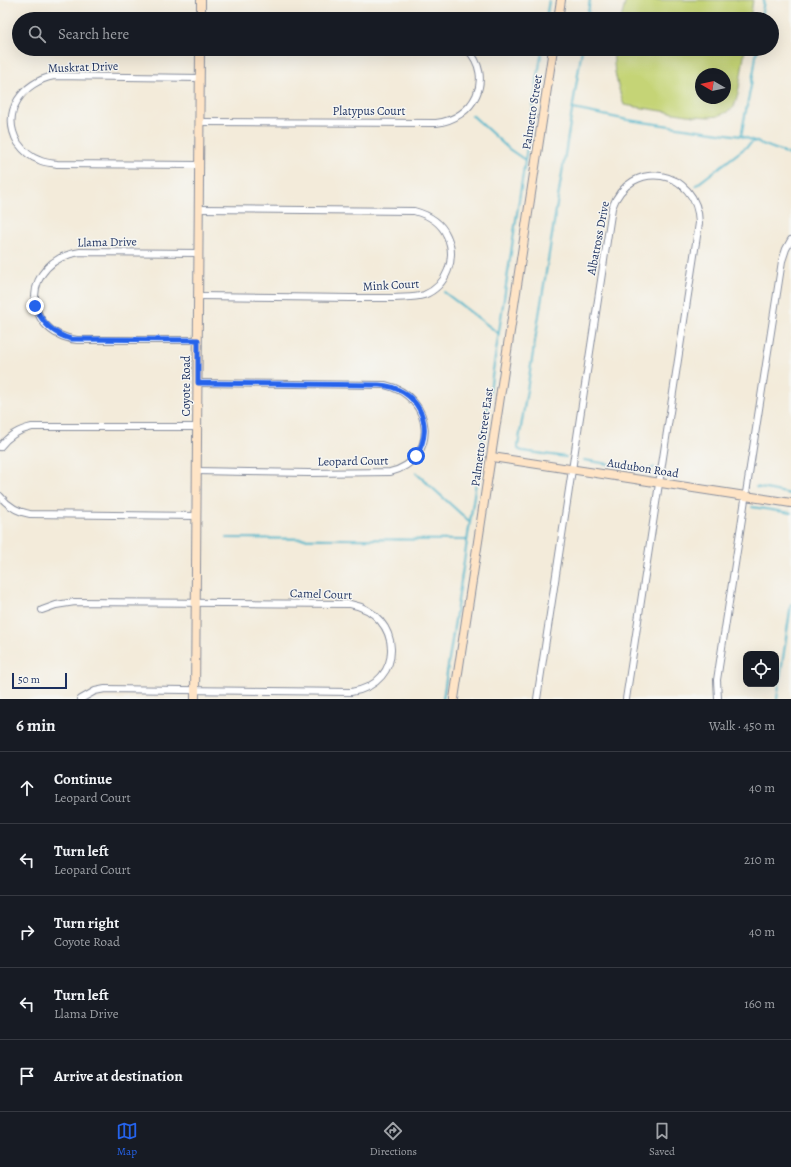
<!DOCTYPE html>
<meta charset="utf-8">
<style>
:root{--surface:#171b24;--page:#20242c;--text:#f1f3f6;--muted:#9ea1a6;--line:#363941;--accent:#2563eb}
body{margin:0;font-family:Alegreya,serif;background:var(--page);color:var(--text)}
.controls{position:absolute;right:12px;bottom:12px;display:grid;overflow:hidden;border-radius:8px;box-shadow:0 4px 16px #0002}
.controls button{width:36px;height:36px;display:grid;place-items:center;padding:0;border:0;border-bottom:1px solid var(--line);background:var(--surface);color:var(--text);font:20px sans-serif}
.compass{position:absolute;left:695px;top:68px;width:36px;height:36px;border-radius:50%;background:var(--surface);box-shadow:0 4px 16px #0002;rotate:279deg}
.scale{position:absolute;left:12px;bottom:10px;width:55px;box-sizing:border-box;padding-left:4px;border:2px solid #1b2f5e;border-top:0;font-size:11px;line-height:14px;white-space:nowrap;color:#1b2f5e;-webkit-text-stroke:3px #f6f6f2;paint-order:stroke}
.stop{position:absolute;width:12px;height:12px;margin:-9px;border:3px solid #2563eb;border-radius:50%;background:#fff}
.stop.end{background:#2563eb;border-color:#fff;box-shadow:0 1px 4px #0008}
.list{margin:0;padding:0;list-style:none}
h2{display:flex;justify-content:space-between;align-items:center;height:52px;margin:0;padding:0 16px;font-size:17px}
h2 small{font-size:13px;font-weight:400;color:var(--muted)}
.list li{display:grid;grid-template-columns:26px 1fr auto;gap:12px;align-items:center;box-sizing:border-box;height:72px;padding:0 16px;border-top:1px solid var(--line)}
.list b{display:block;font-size:15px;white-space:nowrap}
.list p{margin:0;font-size:13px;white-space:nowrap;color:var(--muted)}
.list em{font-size:13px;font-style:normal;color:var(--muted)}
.icon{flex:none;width:22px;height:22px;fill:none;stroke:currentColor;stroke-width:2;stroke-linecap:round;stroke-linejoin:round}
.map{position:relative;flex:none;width:791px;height:699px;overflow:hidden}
.search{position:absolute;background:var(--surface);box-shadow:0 4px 16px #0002;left:12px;right:12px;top:12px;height:44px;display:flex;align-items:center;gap:10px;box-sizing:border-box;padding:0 14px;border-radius:22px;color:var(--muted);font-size:15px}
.sheet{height:412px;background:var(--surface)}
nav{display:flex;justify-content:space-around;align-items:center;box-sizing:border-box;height:56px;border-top:1px solid var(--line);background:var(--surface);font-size:11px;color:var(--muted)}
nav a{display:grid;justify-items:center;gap:2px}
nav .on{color:var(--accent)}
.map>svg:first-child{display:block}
.green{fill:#c5d476;stroke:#70826a;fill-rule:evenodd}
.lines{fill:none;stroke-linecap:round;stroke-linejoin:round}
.stream{stroke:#4cb4ca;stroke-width:2}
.street-casing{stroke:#878d9c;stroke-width:8}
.secondary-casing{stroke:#878d9c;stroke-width:10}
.street{stroke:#fff;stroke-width:6}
.secondary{stroke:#fee4c6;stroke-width:8}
.route{stroke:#2563eb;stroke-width:5}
.labels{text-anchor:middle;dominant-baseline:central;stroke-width:3;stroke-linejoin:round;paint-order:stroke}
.street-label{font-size:12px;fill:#1b2f5e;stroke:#f6f6f2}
</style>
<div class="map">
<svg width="791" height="699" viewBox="0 0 791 699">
<rect width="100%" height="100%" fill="#f6f6f2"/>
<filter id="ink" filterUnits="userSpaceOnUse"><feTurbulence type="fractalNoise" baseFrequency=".025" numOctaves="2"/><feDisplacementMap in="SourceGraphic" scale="8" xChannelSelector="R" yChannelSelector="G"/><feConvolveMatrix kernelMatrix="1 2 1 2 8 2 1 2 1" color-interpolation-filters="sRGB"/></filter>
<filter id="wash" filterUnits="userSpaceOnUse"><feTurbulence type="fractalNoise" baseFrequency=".012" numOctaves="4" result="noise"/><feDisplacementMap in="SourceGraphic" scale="16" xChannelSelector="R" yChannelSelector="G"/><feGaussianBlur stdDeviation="0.9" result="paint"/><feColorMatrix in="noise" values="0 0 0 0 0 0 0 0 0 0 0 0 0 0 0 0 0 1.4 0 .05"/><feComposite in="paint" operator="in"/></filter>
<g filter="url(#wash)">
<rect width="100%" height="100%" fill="#f3ebda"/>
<g class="green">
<path d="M626,0H753L750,19H621Z"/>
<path d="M614,49H745L738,94L734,107L729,111L718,116L709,117L694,116L624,105C618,88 612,67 614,49ZM701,74H725V98H701Z"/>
</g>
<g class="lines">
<g class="stream">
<path d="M546,19L549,0"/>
<path d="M587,19L590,0"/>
<path d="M761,19L764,0"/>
<path d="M573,109L628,120L741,136L791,155"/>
<path d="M472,115L509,149L525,160"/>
<path d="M741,136L754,70L757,49"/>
<path d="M695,186L754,141"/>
<path d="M444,292L498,333"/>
<path d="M566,457L522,451L518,449V446L582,49"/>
<path d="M584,460L646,470L652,469L654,467"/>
<path d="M416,473L470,522"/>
<path d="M756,487L791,494"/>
<path d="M752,507L791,513"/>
<path d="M227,538L467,540"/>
<path d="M405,698L408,699"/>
<path d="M443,699L542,49"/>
<path d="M777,699L791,604"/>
</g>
</g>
</g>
<g filter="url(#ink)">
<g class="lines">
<defs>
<g id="street">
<path d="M200,122L436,123C474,119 495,78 467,49"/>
<path d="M199,165L57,164C51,163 45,163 39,160C30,157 23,150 18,143C0,112 23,82 54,76L200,78"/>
<path d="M198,296C249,297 300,297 351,298C365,298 379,298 394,298C404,297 414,298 424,295C447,286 457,258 447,236C441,222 429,215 414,211L199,209"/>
<path d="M198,340H77C19,332 22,260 80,252L199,253"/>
<path d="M0,447C8,436 18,430 32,427H197"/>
<path d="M197,471L309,473L390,472C440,460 434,396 385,385L198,383"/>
<path d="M0,496C8,506 18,512 30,514L197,516"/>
<path d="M42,610L56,605L75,602L350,604C403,614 406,684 351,692L105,689L95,691L81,699"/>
<path d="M537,699L612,208C630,157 698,169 699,223L626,699"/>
<path d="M718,699L717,680L782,261L786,249L791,240"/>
</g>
<g id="secondary">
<path d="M201,19V0"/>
<path d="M558,19L561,0"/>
<path d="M492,457L791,503"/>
<path d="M195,699L200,49"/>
<path d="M454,699L553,49"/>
</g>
</defs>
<use href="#street" class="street-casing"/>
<use href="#secondary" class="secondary-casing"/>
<use href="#street" class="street"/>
<use href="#secondary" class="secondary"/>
</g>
</g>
<g class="lines" filter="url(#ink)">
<path class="route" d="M35,306C42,323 53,334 71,339L198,340V383L379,385C416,387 437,424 416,456"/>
</g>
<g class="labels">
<g class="street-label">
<text transform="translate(83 67) rotate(-2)">Muskrat Drive</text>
<text x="369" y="111">Platypus Court</text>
<text transform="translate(532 112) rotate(-81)">Palmetto Street</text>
<text transform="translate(598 238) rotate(-79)">Albatross Drive</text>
<text transform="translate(107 242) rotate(-1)">Llama Drive</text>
<text transform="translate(391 285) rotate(-3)">Mink Court</text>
<text transform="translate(186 386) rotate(-90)">Coyote Road</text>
<text transform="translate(482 437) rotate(-82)">Palmetto Street East</text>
<text transform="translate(353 461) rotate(-1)">Leopard Court</text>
<text transform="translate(643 468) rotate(9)">Audubon Road</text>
<text transform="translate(321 594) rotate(2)">Camel Court</text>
</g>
</g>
</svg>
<div class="controls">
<button><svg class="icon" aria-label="locate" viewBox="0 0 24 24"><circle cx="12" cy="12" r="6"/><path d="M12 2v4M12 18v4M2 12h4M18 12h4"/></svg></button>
</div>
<svg class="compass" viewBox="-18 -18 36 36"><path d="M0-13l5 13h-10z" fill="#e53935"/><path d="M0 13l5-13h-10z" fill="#9ea1a6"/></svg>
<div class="scale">50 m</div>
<div class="stop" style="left:416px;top:456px"></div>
<div class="stop end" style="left:35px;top:306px"></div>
<div class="search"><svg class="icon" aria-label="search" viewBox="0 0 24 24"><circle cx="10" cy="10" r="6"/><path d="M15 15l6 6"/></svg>Search here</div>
</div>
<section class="sheet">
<h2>6 min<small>Walk · 450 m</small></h2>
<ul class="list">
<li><svg class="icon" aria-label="ahead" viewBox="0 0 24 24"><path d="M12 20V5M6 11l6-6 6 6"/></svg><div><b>Continue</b><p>Leopard Court</p></div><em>40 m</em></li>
<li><svg class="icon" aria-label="left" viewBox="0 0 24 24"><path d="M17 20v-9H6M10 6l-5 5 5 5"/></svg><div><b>Turn left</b><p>Leopard Court</p></div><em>210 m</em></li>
<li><svg class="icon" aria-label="right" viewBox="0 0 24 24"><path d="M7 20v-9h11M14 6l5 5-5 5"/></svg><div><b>Turn right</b><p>Coyote Road</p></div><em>40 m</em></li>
<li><svg class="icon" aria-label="left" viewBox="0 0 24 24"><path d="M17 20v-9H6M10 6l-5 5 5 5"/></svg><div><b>Turn left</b><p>Llama Drive</p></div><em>160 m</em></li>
<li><svg class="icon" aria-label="arrive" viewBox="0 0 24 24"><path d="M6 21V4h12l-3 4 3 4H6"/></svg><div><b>Arrive at destination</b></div></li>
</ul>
</section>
<nav>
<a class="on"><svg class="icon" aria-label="map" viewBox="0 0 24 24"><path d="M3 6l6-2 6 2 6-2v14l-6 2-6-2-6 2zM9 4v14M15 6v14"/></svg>Map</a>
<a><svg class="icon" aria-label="directions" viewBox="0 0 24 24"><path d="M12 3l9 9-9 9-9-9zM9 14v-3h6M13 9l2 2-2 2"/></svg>Directions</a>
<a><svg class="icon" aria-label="saved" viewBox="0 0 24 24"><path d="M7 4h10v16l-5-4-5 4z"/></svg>Saved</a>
</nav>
